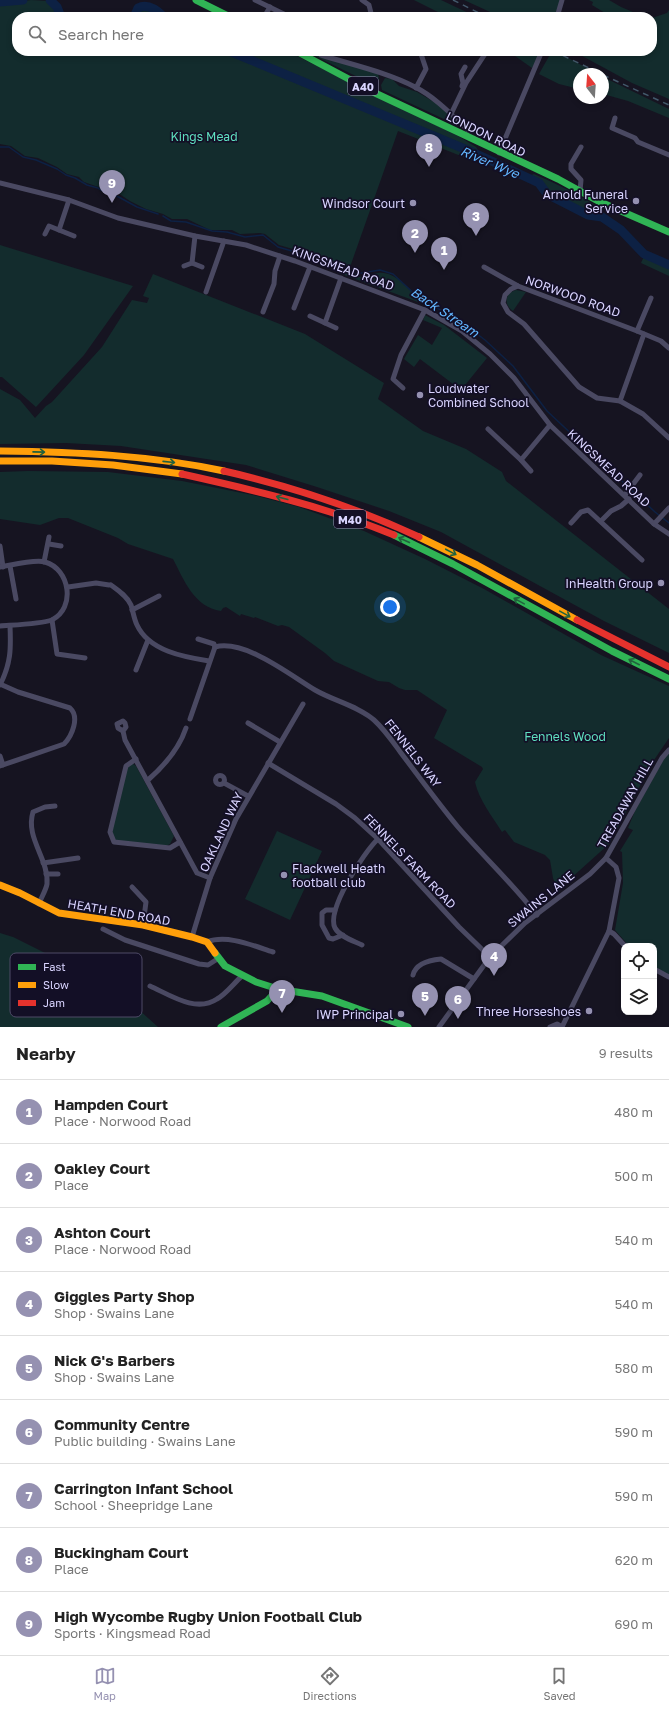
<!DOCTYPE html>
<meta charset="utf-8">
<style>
:root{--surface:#fff;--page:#f6f6f6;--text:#222;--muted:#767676;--line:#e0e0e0;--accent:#9591b1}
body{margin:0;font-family:"Golos Text",sans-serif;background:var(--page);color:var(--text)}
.controls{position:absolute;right:12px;bottom:12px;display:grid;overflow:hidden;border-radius:8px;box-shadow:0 2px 6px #0003}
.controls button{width:36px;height:36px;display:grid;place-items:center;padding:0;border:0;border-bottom:1px solid var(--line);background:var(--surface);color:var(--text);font:20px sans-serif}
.compass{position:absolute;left:573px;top:68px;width:36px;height:36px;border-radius:50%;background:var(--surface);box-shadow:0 2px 6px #0003;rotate:343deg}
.you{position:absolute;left:390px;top:607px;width:14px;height:14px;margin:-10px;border:3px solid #fff;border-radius:50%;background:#1a73e8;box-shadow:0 0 0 6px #1a73e833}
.badge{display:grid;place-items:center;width:26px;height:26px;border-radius:50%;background:var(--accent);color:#fff;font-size:13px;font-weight:700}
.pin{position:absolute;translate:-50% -33px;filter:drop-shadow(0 1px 2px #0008)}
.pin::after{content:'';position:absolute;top:21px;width:14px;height:12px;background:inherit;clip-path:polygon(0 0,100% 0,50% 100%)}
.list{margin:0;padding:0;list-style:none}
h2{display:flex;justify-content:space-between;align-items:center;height:52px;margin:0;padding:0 16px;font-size:17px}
h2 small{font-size:13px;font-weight:400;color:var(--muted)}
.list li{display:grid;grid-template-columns:26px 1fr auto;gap:12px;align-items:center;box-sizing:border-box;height:64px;padding:0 16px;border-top:1px solid var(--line)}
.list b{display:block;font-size:15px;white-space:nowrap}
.list p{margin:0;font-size:13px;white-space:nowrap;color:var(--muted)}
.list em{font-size:13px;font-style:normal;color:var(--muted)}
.icon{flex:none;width:22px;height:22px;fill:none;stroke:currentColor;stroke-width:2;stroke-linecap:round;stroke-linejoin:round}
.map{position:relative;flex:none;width:669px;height:1027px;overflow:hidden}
.search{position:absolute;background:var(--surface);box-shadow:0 2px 6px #0003;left:12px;right:12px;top:12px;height:44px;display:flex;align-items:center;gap:10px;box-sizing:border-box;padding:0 14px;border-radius:16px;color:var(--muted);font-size:15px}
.sheet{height:628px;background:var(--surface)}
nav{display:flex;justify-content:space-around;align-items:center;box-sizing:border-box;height:56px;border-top:1px solid var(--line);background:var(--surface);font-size:11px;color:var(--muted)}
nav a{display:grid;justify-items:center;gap:2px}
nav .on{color:var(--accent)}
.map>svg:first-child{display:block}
.green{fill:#132c2d}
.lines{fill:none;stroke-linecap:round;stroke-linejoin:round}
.stream{stroke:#0d2144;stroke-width:1.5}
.river{stroke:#0d2144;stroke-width:9}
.street{stroke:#4a4962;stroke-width:5}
.fast{stroke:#30b455;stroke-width:7}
.slow{stroke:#ff9f0a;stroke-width:7}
.jam{stroke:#e5322d;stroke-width:7}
.rail{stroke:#43596b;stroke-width:1.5;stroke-dasharray:6 5;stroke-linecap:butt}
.oneway{stroke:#22623e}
.poi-dot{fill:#9591b1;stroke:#130f26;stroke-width:1.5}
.labels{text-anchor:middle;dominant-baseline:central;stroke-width:3.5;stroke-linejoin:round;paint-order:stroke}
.shield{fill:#130f26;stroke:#9e99be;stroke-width:1}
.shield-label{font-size:11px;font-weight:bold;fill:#d9d4ff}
.street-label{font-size:12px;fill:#d9d4ff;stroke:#130f26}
.park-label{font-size:12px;fill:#5fe0c0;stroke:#130f26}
.poi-label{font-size:12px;fill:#d9d4ff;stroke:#130f26;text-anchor:end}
.water-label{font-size:13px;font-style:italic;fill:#62b6ff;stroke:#130f26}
.key{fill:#130f26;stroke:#4e4a67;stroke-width:1}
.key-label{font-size:11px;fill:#d9d4ff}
</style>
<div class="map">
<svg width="669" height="1027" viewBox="0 0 669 1027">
<rect width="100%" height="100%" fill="#161421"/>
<g class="green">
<path d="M31,0L49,1L59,17H17V51H223L478,156L476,162L398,131L350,267L343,265L336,266L317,256L279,245L265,234L260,233L240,234L232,230H210L187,219H172L163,214L146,209L130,201L115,191H110L84,182L79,177L67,174L57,167L38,158L25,156L11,146L0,144V5Z"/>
<path d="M414,0H441L477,17H448Z"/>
<path d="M464,0H561L554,17H501Z"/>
<path d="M589,0H609L621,7L645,17H617L612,14L610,16L592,5L593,2Z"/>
<path d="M144,7L157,12L162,17H137L139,9Z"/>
<path d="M669,10V99L632,83L573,51H652V18L667,13Z"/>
<path d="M252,51H287L458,136L476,147L478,150L249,56Z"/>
<path d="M313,51L323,52L321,55L378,73L379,79L372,84L313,55L314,53Z"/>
<path d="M508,51H541L532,68Z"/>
<path d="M552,51H555L598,74H579V89L559,84L539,74Z"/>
<path d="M603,77L669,109V118L628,101L603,94Z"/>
<path d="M385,78L392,79L399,86L417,92L441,106L465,129L382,90L381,85Z"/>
<path d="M534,174C558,184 581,196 603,210V212C584,213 558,199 543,187L541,181L531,175Z"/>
<path d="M0,245L133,286L84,355L36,407L2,377H0Z"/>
<path d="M646,252L669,265V276L641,263Z"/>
<path d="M340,271C349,271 352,277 360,277C366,277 372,273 378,273C395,271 409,289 419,300L418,302L339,273Z"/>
<path d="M153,274L305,334L384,383L378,399L423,431L466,449L502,472L506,481L669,609V653L604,621L441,532L389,511L317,487L246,465L121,446L66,443L0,444V389L20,400L35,418L46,406L52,402L102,347L132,300L147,303L149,298L143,296Z"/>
<path d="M516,290L526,292L513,311C503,304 505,293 516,290Z"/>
<path d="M425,315L444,325L487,358L461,390L420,359L414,367L404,359L418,335L432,345L442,328L423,320Z"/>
<path d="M28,471L108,472L182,481L257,496L299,507L364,531L425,559L484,589L601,655L669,686V738L652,763L609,844L560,888L559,893L553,878L550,860L545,855L514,842L505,830L502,832C492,816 479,800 475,782L483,769L482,767L434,738L447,710L417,690H405L399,688L389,682L378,681L334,661L325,653L289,627L282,625L278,626L255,617L254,618L241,614L240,616L226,607L223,608L221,611C194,607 184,580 173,559L128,544L118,538L68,518H59L40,525L0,519V472Z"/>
<path d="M669,750V976L654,968V946H629L615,930L623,883L622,852L620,851L633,830L628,828L635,811Z"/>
<path d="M132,763L136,766L174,836L170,844L166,846L118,841L114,839L111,834L127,765Z"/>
<path d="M277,831L322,851L290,920L245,899Z"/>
<path d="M0,933L13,937L49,955L50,969L59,960L82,970L118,991L158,1027H0Z"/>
</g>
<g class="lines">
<g class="stream">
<path d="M0,147H9L23,157L36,160L57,169L66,175L75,178L87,185L98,188L106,193L115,195L137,207L158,214"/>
<path d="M163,216L171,221L186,222L212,231L227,232L245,237L263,235L278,247L316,258L337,269L345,268L355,274L380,270L393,274L419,298L459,320L485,340L513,366L547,411L655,512L669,523"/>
</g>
<g class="river">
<path d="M50,0L57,7L61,17"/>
<path d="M0,2L23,0"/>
<path d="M134,17L138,8C148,3 157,10 164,17"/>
<path d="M229,51L472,152L539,183L547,194L588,215L602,217L621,230L644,254L669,265"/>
</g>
<g class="street">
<path d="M255,0L290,17"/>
<path d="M362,0L369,5L372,17"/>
<path d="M264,17L270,7"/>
<path d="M557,17L562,0"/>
<path d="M415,51L421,54L426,69L416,88"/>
<path d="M321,55C353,65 386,72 415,87C435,97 452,115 468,130"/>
<path d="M462,86L463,83L461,74L465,67"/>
<path d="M451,114L466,83L487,51"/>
<path d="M615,118L612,128L635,138L638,142L669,155"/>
<path d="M499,153L542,51"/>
<path d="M0,183L69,200L118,218L195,236L246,245L295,261L425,310L462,331L490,354L514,378L550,425L654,524L669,534"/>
<path d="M580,191L581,180L571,169V164L581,147"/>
<path d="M59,230L69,200"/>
<path d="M45,234L49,226L74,236"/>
<path d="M192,263L202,267"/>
<path d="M184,266L192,263L195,236"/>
<path d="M484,267L518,286L637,331L661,341L669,348"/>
<path d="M518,286L511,289L505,295L503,303L508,312L524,324L579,387L597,398L620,401L643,414L669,438"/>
<path d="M206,292L224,241"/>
<path d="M294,308L310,267"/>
<path d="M263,312L274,284L275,271L280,256"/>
<path d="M310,316L336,328"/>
<path d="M325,323L341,278"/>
<path d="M637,331L651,298"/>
<path d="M403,388L393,379L401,355L425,310"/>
<path d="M620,401L644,334"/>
<path d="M488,429L521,460L550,425"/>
<path d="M521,460L531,471"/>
<path d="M625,495L640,475"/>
<path d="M601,521L611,511L621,506L629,499"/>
<path d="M571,523L581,512L588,510L642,560"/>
<path d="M654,524L669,508"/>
<path d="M49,544L61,546"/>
<path d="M0,546L3,567"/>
<path d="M44,562L49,537"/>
<path d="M10,566L16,599"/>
<path d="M0,567C12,565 35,559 45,562C70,569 76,608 52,620C41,624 12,625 0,626"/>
<path d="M111,585C118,590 127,596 131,605C133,611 134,619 137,625C149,651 184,657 209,661"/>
<path d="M68,587L96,583L109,585"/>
<path d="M132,610L159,596"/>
<path d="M52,620L57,654L85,658"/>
<path d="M198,639L214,644L215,647"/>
<path d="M215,647C245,639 290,675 315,690C334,701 358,706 374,720C385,730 393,742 401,753C420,778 438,803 458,827C484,857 512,883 537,915"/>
<path d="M136,670L148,640"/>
<path d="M0,685C11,663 11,649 10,626"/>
<path d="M190,719L215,647"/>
<path d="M248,723L280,742"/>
<path d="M123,731L126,727L125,723L123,721L117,724L118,728L123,731L125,740L197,873L210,878"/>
<path d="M0,756L3,765"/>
<path d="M136,759L126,766L110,832L114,842L170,848L180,842"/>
<path d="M268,763L336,804L355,818L378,839L459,927L490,957"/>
<path d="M0,766L64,744C72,736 80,717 70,708L18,692L0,684"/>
<circle cx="220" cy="780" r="4.5"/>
<path d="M148,780C164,766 179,749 186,728"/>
<path d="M224,783L248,796"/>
<path d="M43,863L78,858"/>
<path d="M46,874H58"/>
<path d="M132,887L146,902L143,925"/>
<path d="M39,904C41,898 46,890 47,884C49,859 25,838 33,812L45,807L55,806"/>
<path d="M335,910H326L322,913V925L329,938L333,939L343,935"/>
<path d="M103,929L125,940L199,964L208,965L219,958"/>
<path d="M609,931L614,934L625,946"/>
<path d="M192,937L210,878L236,819L303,704"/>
<path d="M207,942C227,934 254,946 273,952"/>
<path d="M362,945C354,941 340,937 335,928C326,910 364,852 378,839"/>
<path d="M654,969L669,977"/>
<path d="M413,975C416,963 430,960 441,959L474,979"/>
<path d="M150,986C170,995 196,1013 217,999C226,994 234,983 242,976"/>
<path d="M439,1027L490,957L525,923L590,874L606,858L662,758L669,750"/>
<path d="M550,1027L557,1024L562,1027"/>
<path d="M562,1027L609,931L619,878L616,867L606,858"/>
</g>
<g class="fast">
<path d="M196,0L230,17"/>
<path d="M296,51L375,93L558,179L598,201L669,232"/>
<path d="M394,535L453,564L612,651L669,679"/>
<path d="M215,953L225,966L256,982L278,989L322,996L408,1027"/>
<path d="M221,1027L267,1001L278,989"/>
</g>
<g class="slow">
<path d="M0,451C75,452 150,455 224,471"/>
<path d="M0,461H52L113,465L182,474"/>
<path d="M419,537L477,565L577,620"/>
<path d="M0,885L20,893L59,913L143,925L192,937L207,942L215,953"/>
</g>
<g class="jam">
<path d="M224,471C290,486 357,508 419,537"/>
<path d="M182,474C254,490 326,507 394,535"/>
<path d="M577,620L669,667"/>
</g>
<g class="rail">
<path d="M453,0L487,17"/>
<path d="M553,51L602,74"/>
<path d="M603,75L669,105"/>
</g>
</g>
<defs><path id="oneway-shaft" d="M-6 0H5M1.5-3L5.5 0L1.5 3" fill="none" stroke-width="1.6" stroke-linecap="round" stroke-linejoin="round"/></defs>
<g class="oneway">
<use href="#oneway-shaft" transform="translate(39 452) rotate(1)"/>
<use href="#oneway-shaft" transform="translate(169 462) rotate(6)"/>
<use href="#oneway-shaft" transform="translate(282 498) rotate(-165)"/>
<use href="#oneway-shaft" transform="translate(404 540) rotate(-156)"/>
<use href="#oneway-shaft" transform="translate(451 552) rotate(28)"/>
<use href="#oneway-shaft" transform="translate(519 601) rotate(-151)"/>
<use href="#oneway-shaft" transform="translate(565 614) rotate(29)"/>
<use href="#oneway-shaft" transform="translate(634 662) rotate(-153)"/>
</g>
<g class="poi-dot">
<circle cx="636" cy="201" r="4"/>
<circle cx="413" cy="203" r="4"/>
<circle cx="420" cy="395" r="4"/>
<circle cx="661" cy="583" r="4"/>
<circle cx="284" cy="875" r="4"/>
<circle cx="589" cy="1011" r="4"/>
<circle cx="401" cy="1014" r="4"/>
</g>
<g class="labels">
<g class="shield">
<rect x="348" y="77" width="30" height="18" rx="3"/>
<rect x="334" y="510" width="32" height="18" rx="3"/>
</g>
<g class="shield-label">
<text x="363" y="86">A40</text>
<text x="350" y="519">M40</text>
</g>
<g class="street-label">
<text transform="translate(486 134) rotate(26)">LONDON ROAD</text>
<text transform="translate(343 268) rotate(20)">KINGSMEAD ROAD</text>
<text transform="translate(573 296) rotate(20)">NORWOOD ROAD</text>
<text transform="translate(609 468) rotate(43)">KINGSMEAD ROAD</text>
<text transform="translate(413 753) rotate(52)">FENNELS WAY</text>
<text transform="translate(625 803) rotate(-61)">TREADAWAY HILL</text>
<text transform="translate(221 832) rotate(-65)">OAKLAND WAY</text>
<text transform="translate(410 861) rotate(46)">FENNELS FARM ROAD</text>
<text transform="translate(541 899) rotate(-39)">SWAINS LANE</text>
<text transform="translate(119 912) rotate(10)">HEATH END ROAD</text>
</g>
<g class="park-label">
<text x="204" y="136">Kings Mead</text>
<text x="565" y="736">Fennels Wood</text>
</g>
<g class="poi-label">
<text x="628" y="194">Arnold Funeral<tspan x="628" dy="14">Service</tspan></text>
<text x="405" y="203">Windsor Court</text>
<text x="428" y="388" text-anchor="start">Loudwater<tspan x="428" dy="14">Combined School</tspan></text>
<text x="653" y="583">InHealth Group</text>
<text x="292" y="868" text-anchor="start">Flackwell Heath<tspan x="292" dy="14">football club</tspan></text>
<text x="581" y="1011">Three Horseshoes</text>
<text x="393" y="1014">IWP Principal</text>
</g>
<g class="water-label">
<text transform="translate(490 162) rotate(23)">River Wye</text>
<text transform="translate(445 312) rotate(34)">Back Stream</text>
</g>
</g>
<rect x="10" y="953" width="132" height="64" rx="6" class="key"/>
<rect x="18" y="964" width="18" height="6" fill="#30b455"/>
<rect x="18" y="982" width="18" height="6" fill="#ff9f0a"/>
<rect x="18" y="1000" width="18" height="6" fill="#e5322d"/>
<g class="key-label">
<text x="43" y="971">Fast</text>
<text x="43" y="989">Slow</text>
<text x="43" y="1007">Jam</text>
</g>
</svg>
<div class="controls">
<button><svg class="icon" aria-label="locate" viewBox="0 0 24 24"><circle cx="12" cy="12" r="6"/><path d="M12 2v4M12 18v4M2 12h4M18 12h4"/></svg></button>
<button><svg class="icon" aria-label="layers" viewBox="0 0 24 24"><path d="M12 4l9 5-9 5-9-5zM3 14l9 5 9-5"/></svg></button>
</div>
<svg class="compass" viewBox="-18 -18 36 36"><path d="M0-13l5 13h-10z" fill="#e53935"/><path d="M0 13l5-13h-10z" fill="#767676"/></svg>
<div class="you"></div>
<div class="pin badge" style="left:444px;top:270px">1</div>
<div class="pin badge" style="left:415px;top:253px">2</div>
<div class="pin badge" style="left:476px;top:236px">3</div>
<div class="pin badge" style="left:494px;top:976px">4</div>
<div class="pin badge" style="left:425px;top:1016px">5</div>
<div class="pin badge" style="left:458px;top:1019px">6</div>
<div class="pin badge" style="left:282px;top:1013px">7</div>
<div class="pin badge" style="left:429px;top:167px">8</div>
<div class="pin badge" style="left:112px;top:203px">9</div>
<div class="search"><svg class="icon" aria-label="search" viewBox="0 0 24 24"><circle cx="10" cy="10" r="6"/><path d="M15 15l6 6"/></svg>Search here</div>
</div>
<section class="sheet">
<h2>Nearby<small>9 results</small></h2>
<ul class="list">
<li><span class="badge">1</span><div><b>Hampden Court</b><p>Place · Norwood Road</p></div><em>480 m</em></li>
<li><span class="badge">2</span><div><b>Oakley Court</b><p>Place</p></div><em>500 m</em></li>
<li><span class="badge">3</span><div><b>Ashton Court</b><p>Place · Norwood Road</p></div><em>540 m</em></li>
<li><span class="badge">4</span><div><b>Giggles Party Shop</b><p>Shop · Swains Lane</p></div><em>540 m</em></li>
<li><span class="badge">5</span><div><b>Nick G's Barbers</b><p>Shop · Swains Lane</p></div><em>580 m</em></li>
<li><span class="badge">6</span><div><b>Community Centre</b><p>Public building · Swains Lane</p></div><em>590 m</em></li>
<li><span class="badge">7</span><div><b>Carrington Infant School</b><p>School · Sheepridge Lane</p></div><em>590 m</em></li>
<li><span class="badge">8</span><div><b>Buckingham Court</b><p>Place</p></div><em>620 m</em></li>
<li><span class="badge">9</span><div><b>High Wycombe Rugby Union Football Club</b><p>Sports · Kingsmead Road</p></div><em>690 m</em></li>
</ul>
</section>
<nav>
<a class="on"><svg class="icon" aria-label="map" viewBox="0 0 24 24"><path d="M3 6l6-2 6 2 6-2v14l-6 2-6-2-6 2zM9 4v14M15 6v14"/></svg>Map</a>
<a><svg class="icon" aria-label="directions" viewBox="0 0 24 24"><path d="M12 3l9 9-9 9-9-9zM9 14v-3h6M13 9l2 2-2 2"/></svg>Directions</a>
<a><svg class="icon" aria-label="saved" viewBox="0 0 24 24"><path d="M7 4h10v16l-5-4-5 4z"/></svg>Saved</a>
</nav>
